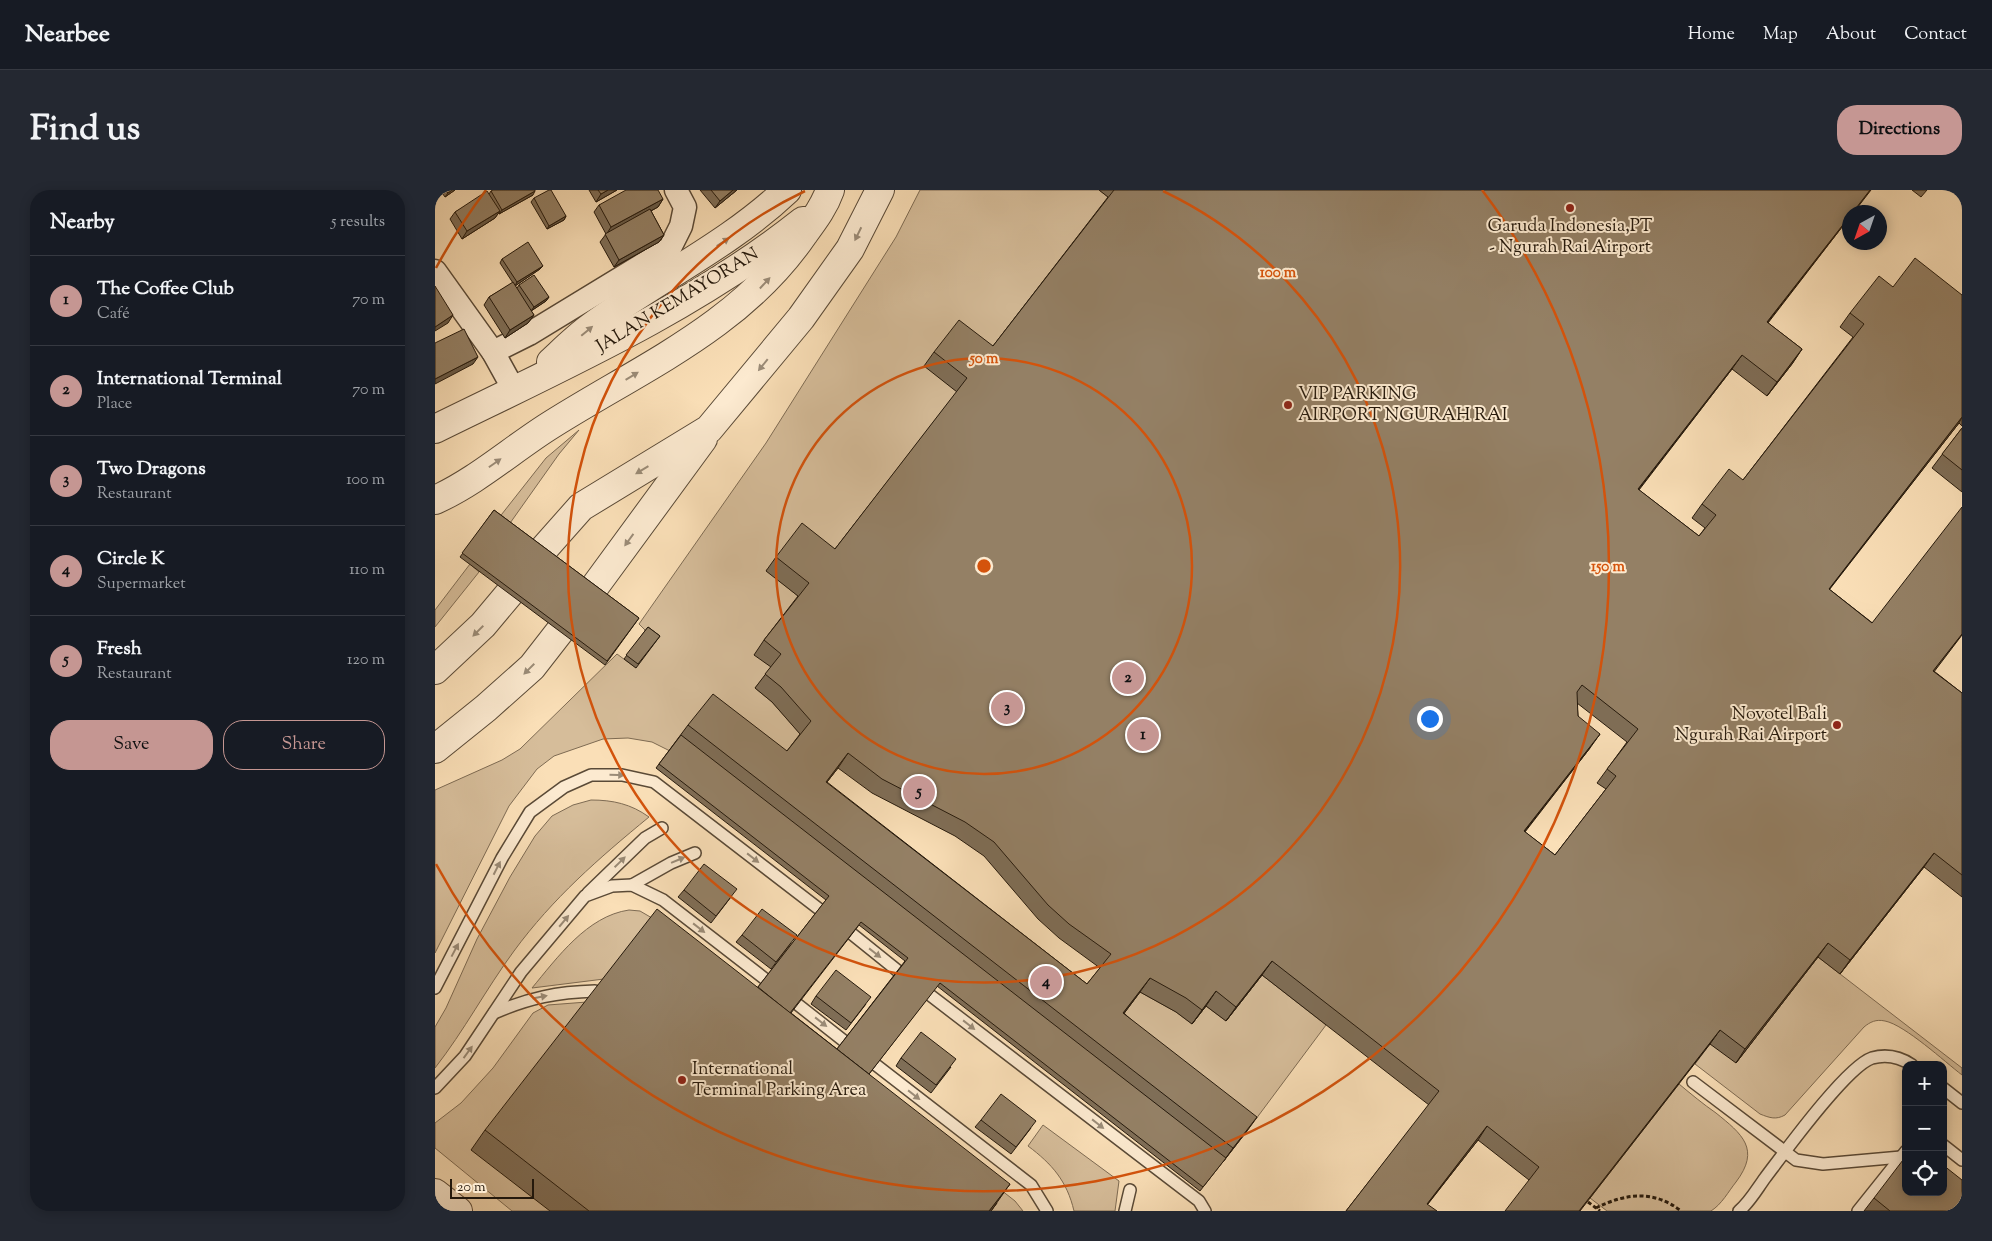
<!DOCTYPE html>
<meta charset="utf-8">
<style>
:root{--surface:#171b24;--page:#242831;--text:#f1f3f6;--muted:#9ea1a6;--line:#363941;--accent:#c59692}
body{margin:0;font-family:"Sorts Mill Goudy",serif;background:var(--page);color:var(--text)}
.controls{position:absolute;right:15px;bottom:15px;display:grid;overflow:hidden;border-radius:10px;box-shadow:0 2px 12px #0003}
.controls button{width:45px;height:45px;display:grid;place-items:center;padding:0;border:0;border-bottom:1px solid var(--line);background:var(--surface);color:var(--text);font:25px sans-serif}
.compass{position:absolute;left:1407px;top:15px;width:45px;height:45px;border-radius:50%;background:var(--surface);box-shadow:0 2px 12px #0003;rotate:220deg}
.scale{position:absolute;left:15px;bottom:12px;width:84px;box-sizing:border-box;padding-left:5px;border:2px solid #25190c;border-top:0;font-size:14px;line-height:18px;white-space:nowrap;color:#25190c;-webkit-text-stroke:4px #fcead0;paint-order:stroke}
.you{position:absolute;left:994px;top:528px;width:18px;height:18px;margin:-12px;border:4px solid #fff;border-radius:50%;background:#1a73e8;box-shadow:0 0 0 8px #1a73e833}
.badge{display:grid;place-items:center;width:32px;height:32px;border-radius:50%;background:var(--accent);color:#111;font-size:16px;font-weight:700}
.pin{position:absolute;translate:-50% -50%;border:2px solid #fff;box-shadow:0 1px 5px #0006}
.list{margin:0;padding:0;list-style:none}
h2{display:flex;justify-content:space-between;align-items:center;height:65px;margin:0;padding:0 20px;font-size:21px}
h2 small{font-size:16px;font-weight:400;color:var(--muted)}
.list li{display:grid;grid-template-columns:32px 1fr auto;gap:15px;align-items:center;box-sizing:border-box;height:90px;padding:0 20px;border-top:1px solid var(--line)}
.list b{display:block;font-size:19px;white-space:nowrap}
.list p{margin:0;font-size:16px;white-space:nowrap;color:var(--muted)}
.list em{font-size:16px;font-style:normal;color:var(--muted)}
.actions{display:flex;gap:10px;padding:15px 20px}
.actions a{flex:1;padding:11px 0;border:1px solid var(--accent);border-radius:20px;text-align:center;font-size:18px;color:var(--accent)}
.actions .main{background:var(--accent);color:#111}
.icon{flex:none;width:28px;height:28px;fill:none;stroke:currentColor;stroke-width:2;stroke-linecap:round;stroke-linejoin:round}
.map{position:relative;flex:none;width:1527px;height:1021px;overflow:hidden;border-radius:20px}
header{display:flex;align-items:center;gap:30px;box-sizing:border-box;height:70px;padding:0 25px;background:var(--surface);border-bottom:1px solid var(--line)}
header strong{font-size:24px}
nav{display:flex;gap:28px;margin-inline-start:auto;font-size:18px}
.intro{display:flex;align-items:center;justify-content:space-between;box-sizing:border-box;height:120px;padding:0 30px}
h1{margin:0;font-size:35px}
.button{padding:12px 22px;border-radius:20px;background:var(--accent);color:#111;font-size:18px;font-weight:700}
main{display:flex;gap:30px;padding:0 30px}
aside{flex:1;background:var(--surface);border-radius:20px;box-shadow:0 2px 12px #0003}
.map>svg:first-child{display:block}
.green{fill:#d6bd9a;stroke:#7e6b53}
.lines{fill:none;stroke-linecap:round;stroke-linejoin:round}
.service-casing{stroke:#5a4a37;stroke-width:14}
.minor-casing{stroke:#5a4a37;stroke-width:25}
.tertiary-casing{stroke:#5a4a37;stroke-width:30}
.path{stroke:#25190c;stroke-width:3;stroke-dasharray:4 2.5;stroke-linecap:butt}
.service{stroke:#fcead0;stroke-width:11}
.minor{stroke:#fcead0;stroke-width:22}
.tertiary{stroke:#fcead0;stroke-width:28}
.service-bridge-casing{stroke:#5a4a37;stroke-width:14;stroke-linecap:butt}
.service-bridge{stroke:#fcead0;stroke-width:11}
.wall{fill:#7f6e57;stroke:#25190c;fill-rule:evenodd}
.shaded-wall{fill:#685a47;stroke:#25190c}
.building{fill:#948065;stroke:#25190c;fill-rule:evenodd}
.oneway{fill:#9b8c78}
.ring{fill:none;stroke:#d4530c;stroke-width:2.5}
.poi-dot{fill:#8f2418;stroke:#fcead0;stroke-width:2}
.labels{text-anchor:middle;dominant-baseline:central;stroke-width:4;stroke-linejoin:round;paint-order:stroke}
.poi-label{font-size:18px;fill:#25190c;stroke:#fcead0;text-anchor:start}
.street-label{font-size:18px;fill:#25190c;stroke:#fcead0}
.centre{fill:#d4530c;stroke:#fcead0;stroke-width:2.5}
.ring-label{font-size:15px;text-anchor:middle;font-weight:bold;fill:#d4530c;stroke:#fcead0;stroke-width:4;stroke-linejoin:round;paint-order:stroke}
</style>
<header>
<strong>Nearbee</strong>
<nav><a>Home</a><a>Map</a><a>About</a><a>Contact</a></nav>
</header>
<div class="intro"><h1>Find us</h1><a class="button">Directions</a></div>
<main>
<aside>
<h2>Nearby<small>5 results</small></h2>
<ul class="list">
<li><span class="badge">1</span><div><b>The Coffee Club</b><p>Café</p></div><em>70 m</em></li>
<li><span class="badge">2</span><div><b>International Terminal</b><p>Place</p></div><em>70 m</em></li>
<li><span class="badge">3</span><div><b>Two Dragons</b><p>Restaurant</p></div><em>100 m</em></li>
<li><span class="badge">4</span><div><b>Circle K</b><p>Supermarket</p></div><em>110 m</em></li>
<li><span class="badge">5</span><div><b>Fresh</b><p>Restaurant</p></div><em>120 m</em></li>
</ul>
<div class="actions"><a class="main">Save</a><a>Share</a></div>
</aside>
<div class="map">
<svg width="1527" height="1021" viewBox="0 0 1527 1021">
<rect width="100%" height="100%" fill="#fadfb7"/>
<filter id="stains"><feTurbulence type="fractalNoise" baseFrequency=".004" numOctaves="4"/><feColorMatrix values="0 0 0 0 .2 0 0 0 0 .09 0 0 0 0 .02 0 0 0 .5 -.17"/></filter>
<radialGradient id="worn" r=".72"><stop offset=".6" stop-color="#630" stop-opacity="0"/><stop offset="1" stop-color="#630" stop-opacity=".3"/></radialGradient>
<g class="green">
<path d="M485,0H664L674,8L548,170L490,176L523,202L390,373L331,380L364,407L336,478L320,498L337,512L366,545L342,575L235,561L217,552L193,548L168,549L119,566L102,579L74,616L0,763V600L67,570L85,559L182,464L201,478L210,440L204,434L331,253L461,47Z"/>
<path d="M144,240L124,264L73,336L63,329L111,268Z"/>
<path d="M35,374L44,382L0,437V420Z"/>
<path d="M156,610C178,610 196,614 214,627C163,669 118,708 79,761C51,799 29,841 0,878V837L11,818L42,749L75,687L100,646L117,626L138,615Z"/>
<path d="M194,720L205,721L217,728L169,789L97,798C122,768 152,726 194,720Z"/>
<path d="M1383,767L1527,878V885C1510,872 1470,835 1450,831C1441,829 1435,832 1429,837L1350,925C1341,930 1335,928 1325,924L1260,874L1275,854Z"/>
<path d="M827,785L891,835L812,941L679,837L705,802L741,822L757,834L771,816L791,831Z"/>
<path d="M152,812L115,1021H77L0,958V933L26,913L58,878L98,823L113,815Z"/>
<path d="M1244,894C1256,904 1268,914 1281,923C1307,944 1326,959 1301,992C1293,1002 1287,1014 1276,1021H1172L1155,1008Z"/>
<path d="M608,935L684,991L680,1021H639C632,991 617,974 593,956Z"/>
<path d="M538,978L580,1011L588,1021H556L562,1013L530,988Z"/>
</g>
<g class="lines">
<defs>
<g id="service">
<path d="M197,695L236,673L260,663"/>
<path d="M153,703L210,648L227,638"/>
<path d="M0,798L67,668L95,622L129,597L156,585H187L219,592L384,719"/>
<path d="M495,805L764,1011L770,1021"/>
<path d="M362,814L409,851"/>
<path d="M59,823C94,808 122,802 160,801"/>
<path d="M441,875L596,995L612,1021"/>
<path d="M1258,892L1361,970L1388,974L1466,967"/>
<path d="M0,898L30,866L86,782L150,706L177,696L197,695L228,710L330,789"/>
<path d="M1508,898L1527,913"/>
<path d="M1508,955L1527,970"/>
<path d="M690,1021L695,1000"/>
<path d="M1304,1021C1314,1013 1322,999 1330,988C1349,963 1411,877 1437,868C1451,864 1465,867 1477,875"/>
<path d="M1423,1021L1471,961"/>
</g>
<g id="minor">
<path d="M0,81L58,162L79,200"/>
<path d="M58,162L94,144L235,58L246,36L250,17L241,0"/>
</g>
<g id="tertiary">
<path d="M116,172C129,160 142,147 156,137C221,89 293,56 352,0"/>
<path d="M0,239C126,177 257,119 368,31"/>
<path d="M0,310C40,292 74,262 111,238C203,179 304,138 368,45C379,30 389,17 395,0"/>
<path d="M107,361L146,317L274,239L366,128L415,59L445,0"/>
<path d="M158,399L268,249"/>
<path d="M0,480L48,435L74,404"/>
<path d="M0,559L51,518L97,477L125,441"/>
<path d="M0,1003L23,1021"/>
</g>
</defs>
<use href="#service" class="service-casing"/>
<use href="#minor" class="minor-casing"/>
<use href="#tertiary" class="tertiary-casing"/>
<g class="path">
<path d="M1153,1012L1165,1021"/>
<path d="M1161,1018C1191,1003 1219,1000 1246,1021"/>
</g>
<use href="#service" class="service"/>
<use href="#minor" class="minor"/>
<use href="#tertiary" class="tertiary"/>
<defs>
<path id="service-bridge" d="M417,744L463,781"/>
</defs>
<use href="#service-bridge" class="service-bridge-casing"/>
<use href="#service-bridge" class="service-bridge"/>
</g>
<g class="wall">
<path d="M5,0H20L10,7Z"/>
<path d="M154,0H182L161,12Z"/>
<path d="M265,0H302L280,18Z"/>
<path d="M664,0H1436L1414,22V28L1333,133L1367,159L1357,174L1332,206L1297,179L1204,300L1264,346L1270,338L1257,328L1267,314L1308,290L1418,147L1405,137L1415,123L1458,97L1527,105V236L1524,233L1394,399L1527,503V707L1489,677L1405,784L1383,767L1301,873L1275,854L1094,990L1043,950L993,1014L911,1021L994,915L827,785L791,831L771,816L757,834L741,822L705,802L689,823L812,941L765,1001L502,796L434,884L562,1013L556,1021H115L36,960L50,940L323,797L391,710L221,578L253,535L352,561L365,544L337,512L320,498L336,477L319,465L329,450L363,406L331,381L341,367L400,359L522,202L489,176L499,162L558,156L673,7ZM1142,513L1192,552L1162,593L1171,599L1120,665L1090,642L1155,558L1143,526ZM403,578L437,603L520,646L549,666L603,729L624,748L665,778L652,794L392,592ZM424,735L470,771L402,859L356,823Z"/>
<path d="M1477,0H1492L1486,7Z"/>
<path d="M56,1L98,5L64,24V22L60,28L27,49L15,29L20,22L54,4Z"/>
<path d="M99,8L131,26L129,30L112,39L96,12Z"/>
<path d="M228,9L223,17L216,21L229,45L224,52L179,77L165,52L171,44L159,22L164,15Z"/>
<path d="M67,69L108,76L105,79L80,96L82,98L84,95L114,107L111,111L96,121L99,125L93,133L70,148L49,115L54,107L78,93L65,73Z"/>
<path d="M1527,238V302L1497,278Z"/>
<path d="M59,320L204,428L170,475L25,367Z"/>
<path d="M213,437L225,446L201,478L189,469Z"/>
<path d="M249,700L296,707L276,733L243,707Z"/>
<path d="M307,745L356,753L336,779L301,752Z"/>
<path d="M381,806L431,814L411,840L376,814Z"/>
<path d="M466,868L516,877L496,903L461,876Z"/>
<path d="M546,930L596,938L576,964L540,937Z"/>
<path d="M1471,1002L1527,1021H1429L1439,1008Z"/>
</g>
<g class="shaded-wall">
<path d="M17,0H20L10,7L13,3Z"/>
<path d="M173,0H182L161,12L166,4Z"/>
<path d="M298,0H302L280,18L285,11Z"/>
<path d="M1435,0H1436L1419,22H1418Z"/>
<path d="M100,1L98,5L64,24L67,20Z"/>
<path d="M228,9L223,17L171,45L176,37Z"/>
<path d="M65,21L60,28L27,49L32,41Z"/>
<path d="M131,26L129,30L112,39L114,36Z"/>
<path d="M1414,27V28L1322,146L1332,132Z"/>
<path d="M229,45L224,52L179,77L184,70Z"/>
<path d="M108,76L105,79L80,96L82,92Z"/>
<path d="M114,107L111,111L96,121L99,117Z"/>
<path d="M18,125L13,133L0,141V137Z"/>
<path d="M99,125L93,133L70,148L75,140Z"/>
<path d="M1367,159L1357,174L1332,206L1342,192Z"/>
<path d="M1307,165L1297,179L1193,313L1203,299Z"/>
<path d="M43,167L38,174L0,194V189Z"/>
<path d="M1527,227L1524,233L1384,413L1394,399Z"/>
<path d="M1527,444V445L1489,495L1498,481Z"/>
<path d="M1165,544L1155,558L1079,655L1089,641Z"/>
<path d="M413,563L403,578L381,606L391,592Z"/>
<path d="M1499,663L1489,677L1405,784L1415,770Z"/>
<path d="M1393,753L1383,767L1301,873L1310,859Z"/>
<path d="M837,771L827,785L791,831L801,817Z"/>
<path d="M715,788L705,802L679,837L688,823Z"/>
<path d="M781,801L771,816L757,834L767,820Z"/>
<path d="M1285,840L1275,854L1145,1021H1144Z"/>
<path d="M822,927L812,941L788,972L798,958Z"/>
<path d="M1052,936L1043,950L987,1021L992,1014Z"/>
<path d="M575,994L556,1021H554Z"/>
</g>
<g class="building">
<path d="M10,0H17L13,3Z"/>
<path d="M58,0H100V1L67,20L56,1Z"/>
<path d="M114,0H116L131,26L114,36L99,8Z"/>
<path d="M163,0H173L166,4Z"/>
<path d="M191,0H223L228,9L176,37L164,15Z"/>
<path d="M276,0H298L285,11Z"/>
<path d="M679,0H1435L1418,22H1414V27L1332,132L1367,159L1342,192L1307,165L1203,299L1264,346L1281,325L1267,314L1294,279L1308,290L1429,134L1415,123L1444,86L1458,97L1480,68L1527,105V227L1394,399L1437,433L1527,317V444L1498,481L1527,503V685L1499,663L1415,770L1393,753L1310,859L1285,840L1144,1021H1070L1104,977L1052,936L992,1014L1002,1021H911L1004,901L837,771L801,817L781,801L767,820L751,808L715,788L688,823L822,927L798,958L253,535L278,504L352,561L376,531L346,497L330,484L346,464L329,450L374,393L341,367L367,333L400,359L532,188L499,162L524,130L558,156ZM1147,495L1203,539L1172,579L1181,586L1120,665L1089,641L1165,544L1143,526L1142,502ZM413,563L447,589L530,632L559,652L613,715L634,734L676,764L652,794L391,592Z"/>
<path d="M52,1L65,21L32,41L20,22Z"/>
<path d="M215,19L229,45L184,70L170,44Z"/>
<path d="M93,52L108,76L82,92L67,69Z"/>
<path d="M99,85L114,107L99,117L84,95Z"/>
<path d="M78,92L99,125L75,140L54,107Z"/>
<path d="M0,96L18,125L0,137Z"/>
<path d="M29,139L43,167L0,189V153Z"/>
<path d="M1527,238V280L1507,264Z"/>
<path d="M59,320L204,428L172,471L27,363Z"/>
<path d="M213,437L225,446L203,474L191,465Z"/>
<path d="M246,545L791,968L768,997L505,793L434,884L402,859L473,768L426,732L355,823L323,797L394,706L224,574Z"/>
<path d="M269,674L302,699L281,726L249,700Z"/>
<path d="M222,719L575,994L554,1021H154L50,940Z"/>
<path d="M327,719L362,745L341,772L307,745Z"/>
<path d="M401,780L436,807L416,833L381,806Z"/>
<path d="M486,842L521,869L501,895L466,868Z"/>
<path d="M566,904L601,931L581,957L546,930Z"/>
<path d="M1471,966V1002H1508V975L1527,990V1021H1455L1439,1008Z"/>
</g>
<defs><path id="oneway-solid" d="M-6-.8H1V-3.2L6.5 0L1 3.2V.8H-6Z" transform="scale(1.25)"/></defs>
<g class="oneway">
<use href="#oneway-solid" transform="translate(423 44) rotate(116)"/>
<use href="#oneway-solid" transform="translate(288 52) rotate(-33)"/>
<use href="#oneway-solid" transform="translate(330 93) rotate(-47)"/>
<use href="#oneway-solid" transform="translate(152 141) rotate(-40)"/>
<use href="#oneway-solid" transform="translate(328 175) rotate(129)"/>
<use href="#oneway-solid" transform="translate(197 186) rotate(-31)"/>
<use href="#oneway-solid" transform="translate(60 273) rotate(-35)"/>
<use href="#oneway-solid" transform="translate(207 280) rotate(149)"/>
<use href="#oneway-solid" transform="translate(194 350) rotate(126)"/>
<use href="#oneway-solid" transform="translate(43 441) rotate(135)"/>
<use href="#oneway-solid" transform="translate(94 479) rotate(135)"/>
<use href="#oneway-solid" transform="translate(182 585) rotate(1)"/>
<use href="#oneway-solid" transform="translate(318 668) rotate(38)"/>
<use href="#oneway-solid" transform="translate(243 670) rotate(-23)"/>
<use href="#oneway-solid" transform="translate(185 672) rotate(-44)"/>
<use href="#oneway-solid" transform="translate(62 678) rotate(-63)"/>
<use href="#oneway-solid" transform="translate(129 731) rotate(-50)"/>
<use href="#oneway-solid" transform="translate(264 738) rotate(38)"/>
<use href="#oneway-solid" transform="translate(20 760) rotate(-62)"/>
<use href="#oneway-solid" transform="translate(440 763) rotate(38)"/>
<use href="#oneway-solid" transform="translate(105 807) rotate(-11)"/>
<use href="#oneway-solid" transform="translate(386 832) rotate(38)"/>
<use href="#oneway-solid" transform="translate(534 835) rotate(38)"/>
<use href="#oneway-solid" transform="translate(33 862) rotate(-54)"/>
<use href="#oneway-solid" transform="translate(479 905) rotate(38)"/>
<use href="#oneway-solid" transform="translate(663 934) rotate(38)"/>
</g>
<g class="ring">
<circle cx="549" cy="376" r="208"/>
<path d="M728 1A416 416 0 1 1 370 1"/>
<path d="M1 78A624 624 0 0 1 51 0M1047 0A624 624 0 1 1 1 674"/>
</g>
<g class="poi-dot">
<circle cx="1135" cy="18" r="5"/>
<circle cx="853" cy="215" r="5"/>
<circle cx="1402" cy="535" r="5"/>
<circle cx="247" cy="890" r="5"/>
</g>
<g class="labels">
<g class="poi-label">
<text x="1135" y="37" text-anchor="middle">Garuda Indonesia,PT<tspan x="1135" dy="21">- Ngurah Rai Airport</tspan></text>
<text x="863" y="205">VIP PARKING<tspan x="863" dy="21">AIRPORT NGURAH RAI</tspan></text>
<text x="1392" y="525" text-anchor="end">Novotel Bali<tspan x="1392" dy="21">Ngurah Rai Airport</tspan></text>
<text x="257" y="880">International<tspan x="257" dy="21">Terminal Parking Area</tspan></text>
</g>
<g class="street-label">
<text transform="translate(243 111) rotate(-31)">JALAN KEMAYORAN</text>
</g>
</g>
<circle cx="549" cy="376" r="8" class="centre"/>
<g class="ring-label">
<text x="843" y="87">100 m</text>
<text x="549" y="173">50 m</text>
<text x="1173" y="381">150 m</text>
</g>
<rect width="100%" height="100%" filter="url(#stains)"/>
<rect width="100%" height="100%" fill="url(#worn)"/>
</svg>
<div class="controls">
<button>+</button>
<button>−</button>
<button><svg class="icon" aria-label="locate" viewBox="0 0 24 24"><circle cx="12" cy="12" r="6"/><path d="M12 2v4M12 18v4M2 12h4M18 12h4"/></svg></button>
</div>
<svg class="compass" viewBox="-18 -18 36 36"><path d="M0-13l5 13h-10z" fill="#e53935"/><path d="M0 13l5-13h-10z" fill="#9ea1a6"/></svg>
<div class="scale">20 m</div>
<div class="you"></div>
<div class="pin badge" style="left:708px;top:545px">1</div>
<div class="pin badge" style="left:693px;top:488px">2</div>
<div class="pin badge" style="left:572px;top:518px">3</div>
<div class="pin badge" style="left:611px;top:792px">4</div>
<div class="pin badge" style="left:484px;top:602px">5</div>
</div>
</main>
